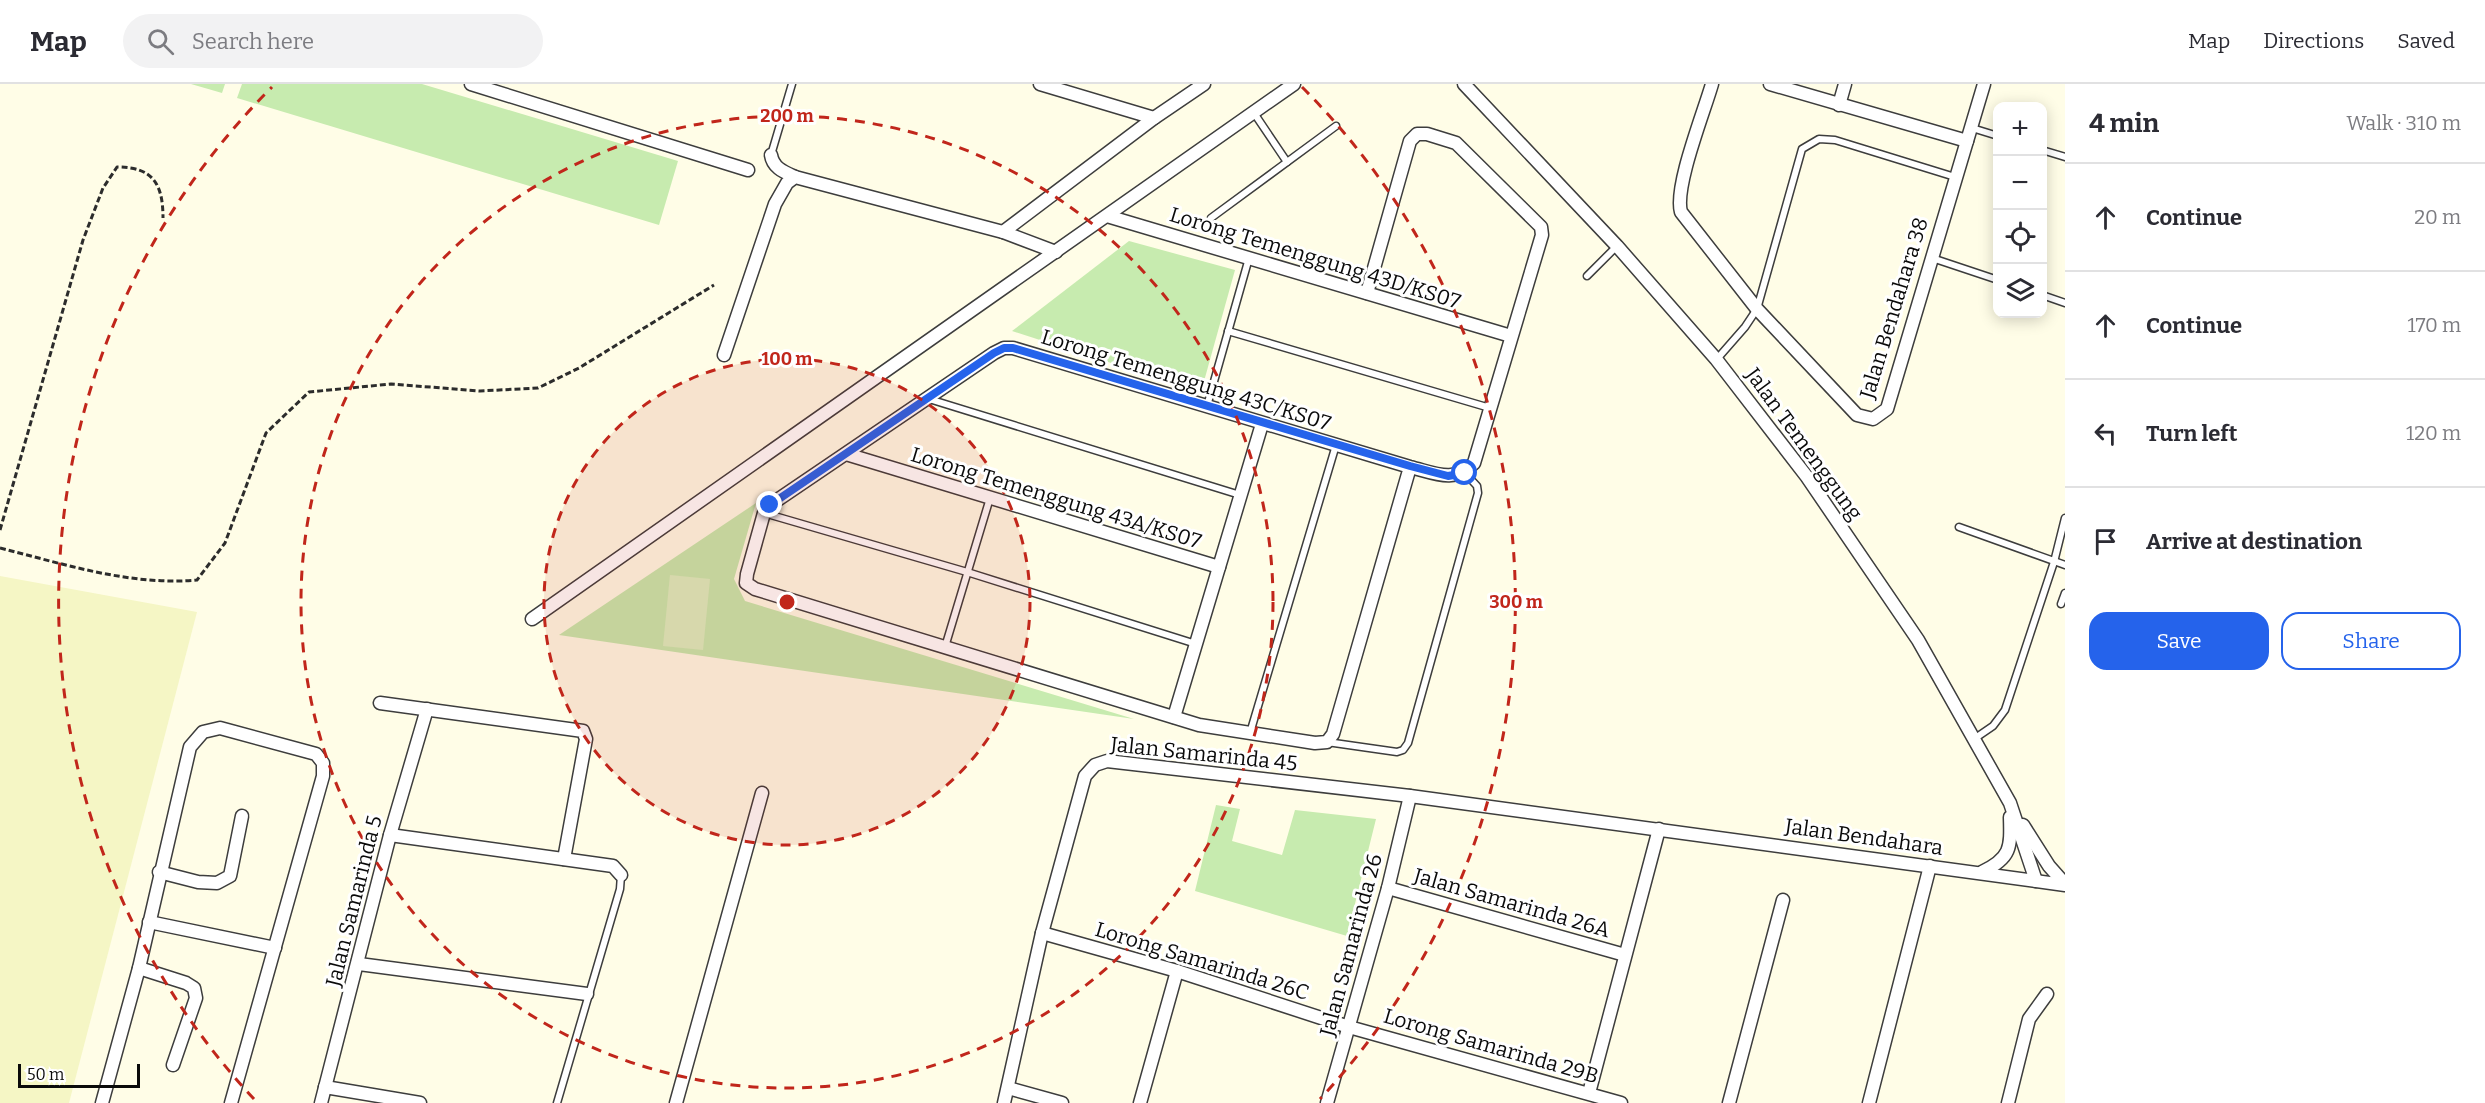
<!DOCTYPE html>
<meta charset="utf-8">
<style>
:root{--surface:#fff;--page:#f2f2f3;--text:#2b2b33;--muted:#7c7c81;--line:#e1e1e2;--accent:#2563eb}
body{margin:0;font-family:Bitter,serif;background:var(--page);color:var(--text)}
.controls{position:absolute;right:18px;top:18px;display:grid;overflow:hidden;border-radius:12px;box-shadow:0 3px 15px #0003}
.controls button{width:54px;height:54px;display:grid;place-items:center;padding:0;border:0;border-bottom:2px solid var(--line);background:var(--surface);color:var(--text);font:30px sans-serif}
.scale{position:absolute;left:18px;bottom:15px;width:122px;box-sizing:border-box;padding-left:6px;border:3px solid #0a0a0a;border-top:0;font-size:16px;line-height:21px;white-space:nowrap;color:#0a0a0a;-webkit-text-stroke:4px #fff;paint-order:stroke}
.stop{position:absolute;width:18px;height:18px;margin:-14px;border:4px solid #2563eb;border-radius:50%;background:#fff}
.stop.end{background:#2563eb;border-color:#fff;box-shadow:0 2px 6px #0008}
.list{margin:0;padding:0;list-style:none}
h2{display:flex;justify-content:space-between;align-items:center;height:78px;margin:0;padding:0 24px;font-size:26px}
h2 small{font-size:20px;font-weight:400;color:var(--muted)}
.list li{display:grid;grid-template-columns:39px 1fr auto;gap:18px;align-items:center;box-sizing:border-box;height:108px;padding:0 24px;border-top:2px solid var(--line)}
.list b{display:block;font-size:22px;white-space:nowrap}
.list em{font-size:20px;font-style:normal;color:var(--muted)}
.actions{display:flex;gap:12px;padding:18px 24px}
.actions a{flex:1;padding:14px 0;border:2px solid var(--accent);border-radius:18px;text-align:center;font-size:21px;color:var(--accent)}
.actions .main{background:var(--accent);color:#fff}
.icon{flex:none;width:33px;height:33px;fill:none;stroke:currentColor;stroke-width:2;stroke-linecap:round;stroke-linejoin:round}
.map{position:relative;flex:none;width:2065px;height:1019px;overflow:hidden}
header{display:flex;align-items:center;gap:36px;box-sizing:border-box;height:84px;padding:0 30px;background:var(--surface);border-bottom:2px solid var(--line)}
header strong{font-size:28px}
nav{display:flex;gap:33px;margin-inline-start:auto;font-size:21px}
.search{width:420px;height:54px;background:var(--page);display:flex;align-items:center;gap:15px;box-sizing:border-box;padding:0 21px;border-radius:33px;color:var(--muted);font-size:22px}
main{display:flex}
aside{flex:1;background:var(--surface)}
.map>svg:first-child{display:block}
.farmland{fill:#f5f6c5}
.green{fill:#c7ebaf}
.pitch{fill:#dbf1c1}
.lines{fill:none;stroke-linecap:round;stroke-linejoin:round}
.lane-casing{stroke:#3d3d3d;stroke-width:9}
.street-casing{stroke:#3d3d3d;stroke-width:15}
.path{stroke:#2c2c2c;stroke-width:3;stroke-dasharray:6 3;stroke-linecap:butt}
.lane{stroke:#fff;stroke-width:6}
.street{stroke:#fff;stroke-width:12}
.route{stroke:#2563eb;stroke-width:8}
.ring{fill:none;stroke:#c1261b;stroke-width:3;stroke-dasharray:10 8}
.labels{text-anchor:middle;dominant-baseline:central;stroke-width:6;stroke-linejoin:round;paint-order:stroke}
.street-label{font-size:21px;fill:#0a0a0a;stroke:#fff}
.centre{fill:#c1261b;stroke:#fff;stroke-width:3}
.ring-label{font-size:18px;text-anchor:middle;font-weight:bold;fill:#c1261b;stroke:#fff;stroke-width:6;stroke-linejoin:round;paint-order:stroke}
</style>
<header>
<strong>Map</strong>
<div class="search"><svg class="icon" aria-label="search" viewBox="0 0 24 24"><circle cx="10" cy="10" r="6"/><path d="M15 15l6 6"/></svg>Search here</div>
<nav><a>Map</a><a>Directions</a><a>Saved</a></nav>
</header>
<main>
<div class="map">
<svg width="2065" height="1019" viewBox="0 0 2065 1019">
<rect width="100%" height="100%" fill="#fffde7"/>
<path class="farmland" d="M0,492L197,528L69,1019H0Z"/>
<g class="green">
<path d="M191,0H225L222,9Z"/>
<path d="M242,0H422L678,77L659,141L237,14Z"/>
<path d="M1129,157L1235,186L1201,308L1012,247Z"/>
<path d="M756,419L734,495L745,517L1134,635L559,551Z"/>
<path d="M1216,721L1240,725L1232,757L1282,771L1295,726L1376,735L1347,852L1195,807Z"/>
</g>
<path class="pitch" d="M670,491L710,495L703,566L663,562Z"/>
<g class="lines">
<defs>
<g id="lane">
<path d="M1254,29L1287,78"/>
<path d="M1972,44L1998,52"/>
<path d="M2042,66L2065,73"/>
<path d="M771,71L792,0"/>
<path d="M1211,134L1336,42"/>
<path d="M1932,174L1998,196"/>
<path d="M1587,192L1617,162"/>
<path d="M2042,211L2065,219"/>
<path d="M1228,247L1490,324"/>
<path d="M1717,275L1745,243L1757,225L1802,65L1819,55L1835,56L1955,93"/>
<path d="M929,315L1240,411"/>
<path d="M1207,322L1249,174"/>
<path d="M764,429L967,488L1196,560"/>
<path d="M1959,443L2065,481"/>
<path d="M2061,520L2065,509"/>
<path d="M945,563L990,414"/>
<path d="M1250,649L1336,361"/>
<path d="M1974,655L1993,642L2005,626L2054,478L2065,434"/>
<path d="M1327,658L1397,668L1403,666L1408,659L1478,409L1477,402L1465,389"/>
<path d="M557,1019L620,805L621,791"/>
</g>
<g id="street">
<path d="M471,0L748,86"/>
<path d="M1040,0L1154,34"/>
<path d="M1464,0L1617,162L1716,275L1807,393L1918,556L2010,719L2036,797"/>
<path d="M1712,0C1704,28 1674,103 1681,128L1757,225L1857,331L1873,335L1887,325L1984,0"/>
<path d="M1770,0L1967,57"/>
<path d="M1839,21L1845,0"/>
<path d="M771,71C773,84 784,88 795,93"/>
<path d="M1107,132L1511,252"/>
<path d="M1003,148L1154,34L1204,0"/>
<path d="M1367,209L1410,57L1417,50H1427L1456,59L1541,143L1542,151L1474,379C1454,400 1435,389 1410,383L1013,264H1004L994,269L770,421L764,429L747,490L746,499L755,505L1199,641L1315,659L1327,658L1333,650L1410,383"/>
<path d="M724,271L775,120L787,99L795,93L1003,148L1056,168"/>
<path d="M846,370L1219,483"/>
<path d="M532,535L1294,0"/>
<path d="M380,619L583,647L586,655L564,775"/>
<path d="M1174,633L1262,340"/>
<path d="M2023,741L2049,782L2065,800"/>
<path d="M390,751L613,782L621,791"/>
<path d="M159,788L198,798L217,799L230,792L242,732"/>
<path d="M1982,788C2011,774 2011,764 2010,733"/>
<path d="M1388,804L1625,871"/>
<path d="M149,838L275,864"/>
<path d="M1042,849L1177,887L1349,943L1621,1019"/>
<path d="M359,880L587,910"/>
<path d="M139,884L186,899L194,904L196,914L173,981"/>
<path d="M325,1003L420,1019"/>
<path d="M1008,1004L1062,1019"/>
<path d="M1589,1009L1659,745"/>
<path d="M102,1019L139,884L190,663L203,648L220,644L316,670L323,679V692L231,1019"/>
<path d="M321,1019L390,751L427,625"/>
<path d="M676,1019L762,709"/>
<path d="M1004,1019L1042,849L1085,692L1095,681L1107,677L1410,712L2065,801"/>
<path d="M1140,1019L1177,887"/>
<path d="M1327,1019L1388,804L1410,712"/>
<path d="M1729,1019L1783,816"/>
<path d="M1869,1019L1930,782"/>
<path d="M2008,1019L2029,935L2047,910"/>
</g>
</defs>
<use href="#lane" class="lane-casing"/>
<use href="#street" class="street-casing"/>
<g class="path">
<path d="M0,446L83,156L103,104L117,83C153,83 163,100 163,134"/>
<path d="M0,464C64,480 130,502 197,496L225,459L266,349L309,308L391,300L480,307L538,304L579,284L714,201"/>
</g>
<use href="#lane" class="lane"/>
<use href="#street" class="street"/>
</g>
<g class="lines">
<path class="route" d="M770,421L994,269L1004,264H1013L1410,382L1448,392L1465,389"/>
</g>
<circle cx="787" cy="518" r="243" fill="#c1261b" fill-opacity=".12"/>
<g class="ring">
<circle cx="787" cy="518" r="243"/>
<circle cx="787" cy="518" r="486"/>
<path d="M254 1015A729 729 0 0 1 272 3M1302 3A729 729 0 0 1 1320 1015"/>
</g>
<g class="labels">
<g class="street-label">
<text transform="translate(1315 174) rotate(17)">Lorong Temenggung 43D/KS07</text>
<text transform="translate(1894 224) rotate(-73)">Jalan Bendahara 38</text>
<text transform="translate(1186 296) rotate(17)">Lorong Temenggung 43C/KS07</text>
<text transform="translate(1804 360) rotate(54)">Jalan Temenggung</text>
<text transform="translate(1056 414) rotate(17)">Lorong Temenggung 43A/KS07</text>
<text transform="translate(1204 670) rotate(6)">Jalan Samarinda 45</text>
<text transform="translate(1864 753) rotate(8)">Jalan Bendahara</text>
<text transform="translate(354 817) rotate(-76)">Jalan Samarinda 5</text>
<text transform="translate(1512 819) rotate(16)">Jalan Samarinda 26A</text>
<text transform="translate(1351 861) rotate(-75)">Jalan Samarinda 26</text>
<text transform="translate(1202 877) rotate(17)">Lorong Samarinda 26C</text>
<text transform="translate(1491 962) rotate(16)">Lorong Samarinda 29B</text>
</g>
</g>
<circle cx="787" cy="518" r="9" class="centre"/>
<g class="ring-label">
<text x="787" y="38">200 m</text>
<text x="787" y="281">100 m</text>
<text x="1516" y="524">300 m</text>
</g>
</svg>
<div class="controls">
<button>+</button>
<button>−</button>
<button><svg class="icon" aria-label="locate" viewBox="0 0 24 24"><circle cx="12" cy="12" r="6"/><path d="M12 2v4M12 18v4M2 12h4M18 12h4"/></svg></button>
<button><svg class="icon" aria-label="layers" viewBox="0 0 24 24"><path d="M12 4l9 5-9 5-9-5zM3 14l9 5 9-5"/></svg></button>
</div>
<div class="scale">50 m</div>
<div class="stop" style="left:1465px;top:389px"></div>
<div class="stop end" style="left:770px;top:421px"></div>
</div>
<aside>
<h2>4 min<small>Walk · 310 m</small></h2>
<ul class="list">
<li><svg class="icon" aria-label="ahead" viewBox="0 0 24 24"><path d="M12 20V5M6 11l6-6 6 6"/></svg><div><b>Continue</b></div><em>20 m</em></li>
<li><svg class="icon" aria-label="ahead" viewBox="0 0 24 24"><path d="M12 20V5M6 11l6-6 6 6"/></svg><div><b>Continue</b></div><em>170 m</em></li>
<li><svg class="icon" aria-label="left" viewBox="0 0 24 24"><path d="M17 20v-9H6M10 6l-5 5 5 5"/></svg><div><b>Turn left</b></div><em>120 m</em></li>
<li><svg class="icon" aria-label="arrive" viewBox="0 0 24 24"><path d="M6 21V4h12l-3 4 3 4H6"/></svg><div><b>Arrive at destination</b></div></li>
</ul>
<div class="actions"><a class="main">Save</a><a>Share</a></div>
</aside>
</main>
